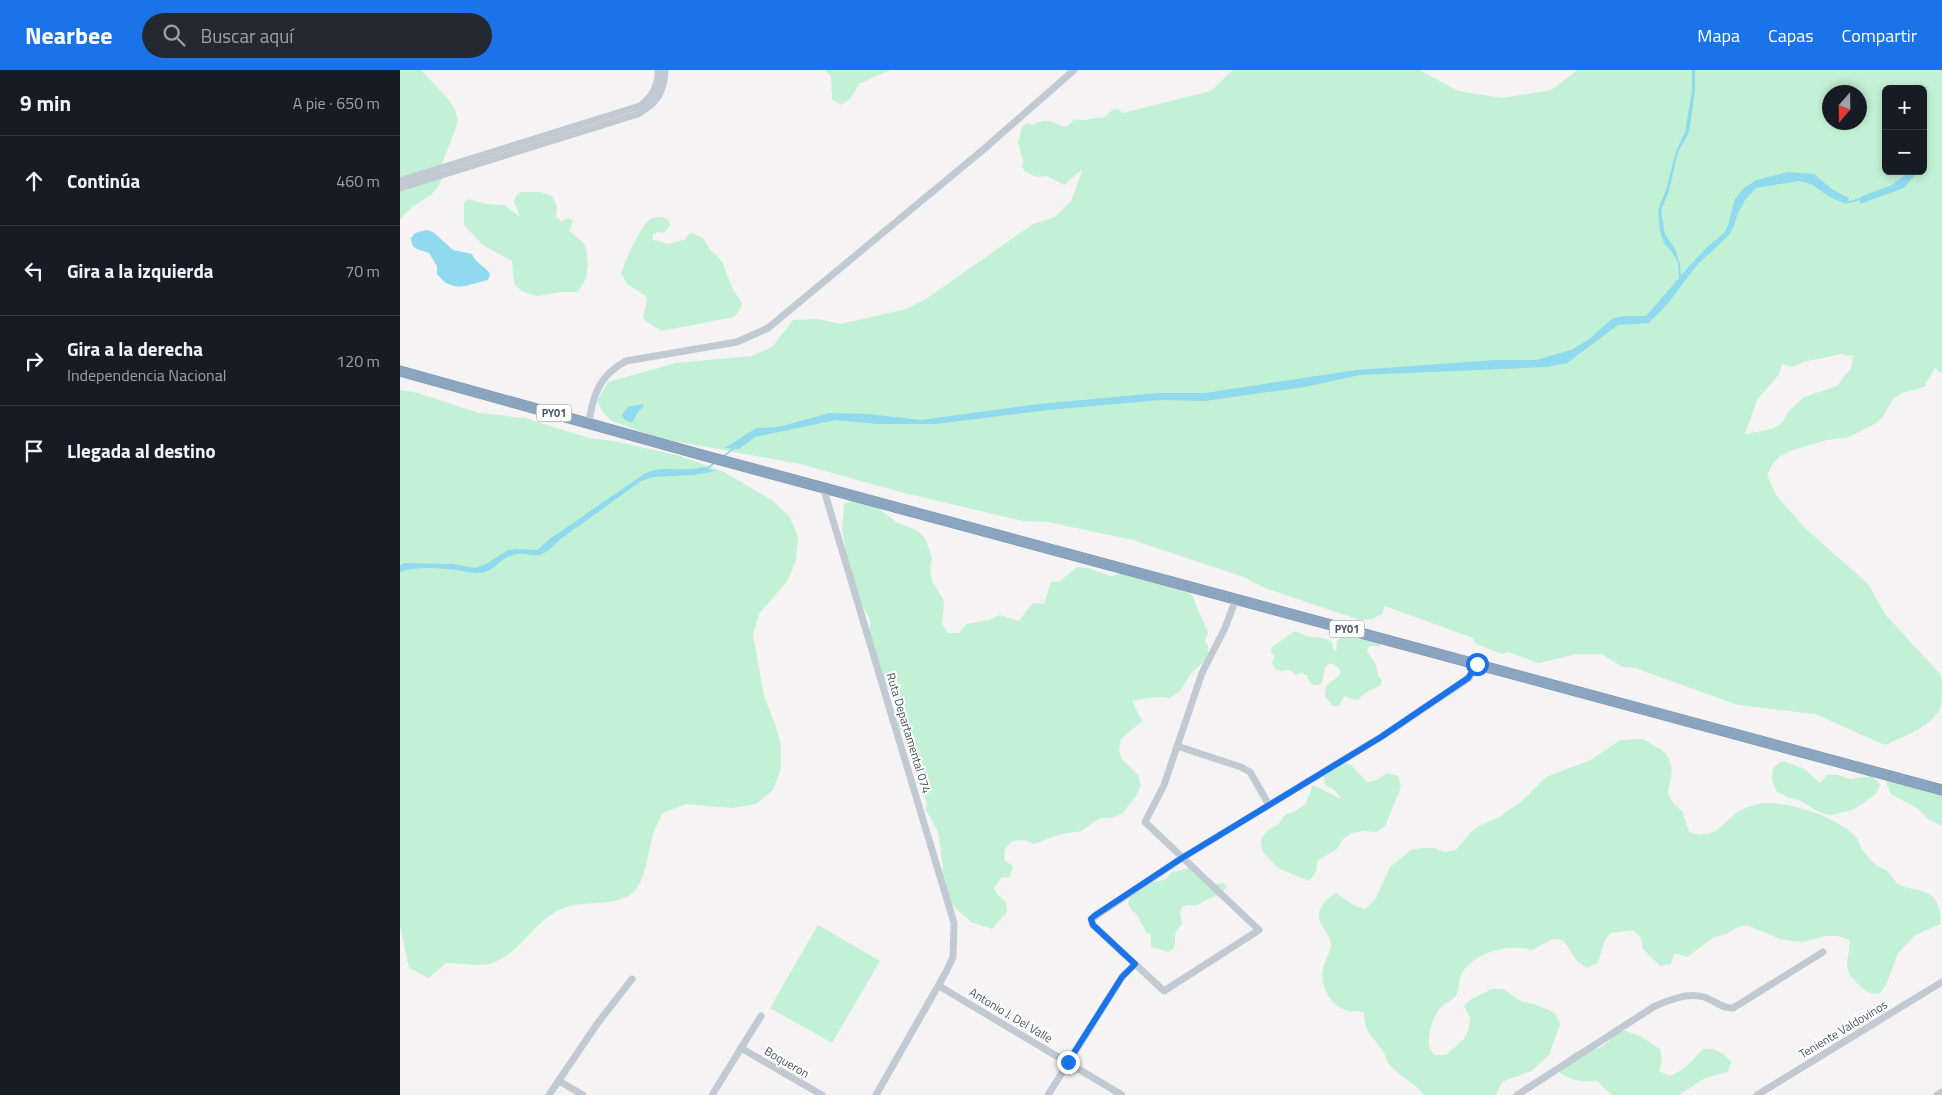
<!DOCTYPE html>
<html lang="es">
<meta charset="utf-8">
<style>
:root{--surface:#171b24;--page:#242831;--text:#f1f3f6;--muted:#9ea1a6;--line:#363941;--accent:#1a73e8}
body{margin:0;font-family:"Titillium Web",sans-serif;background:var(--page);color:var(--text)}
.controls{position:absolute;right:15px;top:15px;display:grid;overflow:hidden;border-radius:8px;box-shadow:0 2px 8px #0003}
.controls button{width:45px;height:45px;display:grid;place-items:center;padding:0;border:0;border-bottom:1px solid var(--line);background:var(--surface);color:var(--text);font:25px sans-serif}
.compass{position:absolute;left:1422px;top:15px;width:45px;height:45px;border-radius:50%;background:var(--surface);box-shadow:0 2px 8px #0003;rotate:200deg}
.stop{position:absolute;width:15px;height:15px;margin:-11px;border:4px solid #1a73e8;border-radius:50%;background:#fff}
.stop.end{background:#1a73e8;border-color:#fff;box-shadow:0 1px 5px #0008}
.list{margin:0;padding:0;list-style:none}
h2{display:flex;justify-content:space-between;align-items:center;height:65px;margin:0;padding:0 20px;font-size:21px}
h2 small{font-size:16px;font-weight:400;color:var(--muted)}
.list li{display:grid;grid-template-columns:32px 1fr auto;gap:15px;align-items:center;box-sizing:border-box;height:90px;padding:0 20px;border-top:1px solid var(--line)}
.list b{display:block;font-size:19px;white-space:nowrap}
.list p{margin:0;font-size:16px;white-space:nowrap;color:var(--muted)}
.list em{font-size:16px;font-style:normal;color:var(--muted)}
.icon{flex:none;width:28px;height:28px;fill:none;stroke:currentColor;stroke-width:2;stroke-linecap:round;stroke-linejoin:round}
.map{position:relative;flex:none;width:1542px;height:1025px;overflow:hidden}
header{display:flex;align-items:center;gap:30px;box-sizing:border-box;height:70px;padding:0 25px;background:var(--accent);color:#fff}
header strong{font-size:24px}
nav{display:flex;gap:28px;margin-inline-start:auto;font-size:18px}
.search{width:350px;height:45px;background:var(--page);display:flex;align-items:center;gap:12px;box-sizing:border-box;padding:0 18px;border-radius:28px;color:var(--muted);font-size:19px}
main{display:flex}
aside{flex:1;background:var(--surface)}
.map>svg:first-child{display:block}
.green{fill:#c3f1d5;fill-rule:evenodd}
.water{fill:#90daee}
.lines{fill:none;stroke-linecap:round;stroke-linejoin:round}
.stream{stroke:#90daee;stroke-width:2}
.highway-casing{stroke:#7690ad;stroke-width:11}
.minor{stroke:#c1cad2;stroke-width:7}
.highway{stroke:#8ba5c1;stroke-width:10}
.route{stroke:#1a73e8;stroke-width:6}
.labels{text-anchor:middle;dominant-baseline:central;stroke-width:4;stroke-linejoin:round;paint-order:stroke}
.shield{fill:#fff;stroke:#808990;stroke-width:1}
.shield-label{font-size:11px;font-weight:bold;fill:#4a5661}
.street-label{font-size:12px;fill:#4a5661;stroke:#fff}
</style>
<header>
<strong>Nearbee</strong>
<div class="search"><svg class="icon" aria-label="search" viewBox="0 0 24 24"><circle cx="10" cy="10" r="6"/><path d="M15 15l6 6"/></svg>Buscar aquí</div>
<nav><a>Mapa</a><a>Capas</a><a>Compartir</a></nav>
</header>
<main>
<aside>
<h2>9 min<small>A pie · 650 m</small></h2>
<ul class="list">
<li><svg class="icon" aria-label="ahead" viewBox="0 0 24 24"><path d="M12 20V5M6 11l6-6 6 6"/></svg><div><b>Continúa</b></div><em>460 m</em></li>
<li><svg class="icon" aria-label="left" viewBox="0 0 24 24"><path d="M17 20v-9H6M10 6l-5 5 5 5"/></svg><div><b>Gira a la izquierda</b></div><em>70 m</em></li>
<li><svg class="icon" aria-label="right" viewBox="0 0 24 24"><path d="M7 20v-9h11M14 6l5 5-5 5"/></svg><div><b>Gira a la derecha</b><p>Independencia Nacional</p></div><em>120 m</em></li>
<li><svg class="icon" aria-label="arrive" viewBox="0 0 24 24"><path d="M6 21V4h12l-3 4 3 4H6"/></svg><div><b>Llegada al destino</b></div></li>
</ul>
</aside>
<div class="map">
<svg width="1542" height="1025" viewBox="0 0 1542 1025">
<rect width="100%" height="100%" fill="#f5f3f3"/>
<g class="green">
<path d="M0,0H21L49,30L55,40L58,52L42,94L44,105L39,115L32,124L12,137L0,149Z"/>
<path d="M425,0H490L459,14L450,29L441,35L432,29L431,6Z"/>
<path d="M833,0H1019L1058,21L1102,28L1151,20L1178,0H1542V304L1535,298L1524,317L1502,323L1493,329L1482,348L1473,355L1449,367L1427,370L1390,381L1379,387L1372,395L1367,405L1376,425L1405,458L1468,514L1485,544L1540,604L1542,608C1542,616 1542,628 1541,636C1535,655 1503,667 1485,675L1415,644L1338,635L1235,598L1223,597L1201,584H1177L1139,593L1108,582L1102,584L1079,575L1074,572L1073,568L985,536L982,544L972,549L960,550L865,518L844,507L733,470L648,452L623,451L504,423L400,394L258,368L212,351L203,342L197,331L208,312L276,293L352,286L372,277L393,250L418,249L441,254L506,239L526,229L633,154L655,147L671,131L682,101C674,103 671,111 664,115L647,106L636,107L625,101L622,96L623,90L618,73L622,57L627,53L633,55C648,46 652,54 666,57L675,49C686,52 694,47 704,48L712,40L718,39L723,43L811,21ZM1486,19H1523V101H1486ZM1430,22H1460V52H1430ZM1441,284L1453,286L1451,298L1437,316L1404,327L1388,342L1382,353L1372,359L1345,364L1357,330L1379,304L1382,294L1393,297L1403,292Z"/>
<path d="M120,122H140L152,126L157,136L156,148L162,151L168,148L173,151L169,161L183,172L186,178L188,196L186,208L178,222H160L137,226L121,221L114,213L112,191L83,175L64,155V132L69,129L86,134L104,135L120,147L114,131L116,126Z"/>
<path d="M263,147L268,150L270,155L264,163L258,162L253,164V170L268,174L284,170L288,165L293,163L303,168L309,178L322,191L332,218L342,233L341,238L334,247L262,261L247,252L243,248L247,230L245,225L228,215L221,204C224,193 242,153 251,149C254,147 259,147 263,147Z"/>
<path d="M0,320L14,322L79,343L125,348L189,368L214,371L280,386L324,402L373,431L390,447L398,467L396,490L388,510L359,544L353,565L364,626L375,654L381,675V698L373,720L356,734L332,738L286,734L263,743C259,750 255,757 253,764C249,779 245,815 231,824C213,837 184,830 164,838C134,849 122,883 92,893C81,897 58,893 46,893L29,908L9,898L0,856Z"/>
<path d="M455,430L478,438L496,452L516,460L525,468L532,488L530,500L532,511L544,531L542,554L548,563H559L567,554L589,550L599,545L619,551L633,533L644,534L651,512L660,511L677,497L688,498L710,506L720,504L745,509L762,507L792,525L808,563L805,571L808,576V588L791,603L780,621L770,628C757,626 745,629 732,631L742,651L721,669L719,679L722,689L738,705L741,715L736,726L723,743L712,748H700L681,761L657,765L634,774L624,770L612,771L605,779L604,790L613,796L610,807L601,808L594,818L597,824L606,832L607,842L592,859L571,852L545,829L542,819L543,797L538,762L526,740L527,733L522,720L518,702L514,696V681L498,656V644L496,632L484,612L470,563V550L453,518L442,459L444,434Z"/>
<path d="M895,561C900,563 906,567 912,567C920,568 925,567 932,572L933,578L936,582L937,571L944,563L982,571L980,576H969L967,581L976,595L978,606L982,610L980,616C977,618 973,619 969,621C955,628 963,634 944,626L939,636H933L925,627L926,616L940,605V599L935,595L930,593L925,597L922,613C914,618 908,614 907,605L901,603L896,605C891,600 888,599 881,601L875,599L872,592L875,586L871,583L872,577Z"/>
<path d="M1243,669L1262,680L1269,688L1272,700L1268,723L1273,733L1282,741L1289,762C1312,770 1319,758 1335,744C1343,738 1357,733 1367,733C1393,733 1436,747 1455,766C1459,769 1459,775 1462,779C1466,784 1472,792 1477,796C1480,798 1485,799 1487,801C1491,805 1493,809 1497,813C1504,818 1510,818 1518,820C1537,824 1542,838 1540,854L1514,866L1498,883L1486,915L1479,924C1469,924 1465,921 1458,914C1441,898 1449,891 1450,870L1438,866H1426L1403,872L1392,871L1380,869L1347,855L1336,858L1326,864L1314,867L1287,887L1275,883L1271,894L1260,896L1243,879L1241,868L1233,860L1210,863L1204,872L1198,893L1187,898L1177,891L1163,870L1152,869L1132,880C1109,873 1073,882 1061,905C1058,912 1060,921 1055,927C1052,931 1046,932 1042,936C1033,945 1028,962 1029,975C1029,978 1033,982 1034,985H1046L1064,969L1069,959L1070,947L1064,936L1071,929L1092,919H1103L1122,932L1134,934L1155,943L1160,954L1149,985L1131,1001L1102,1012L1096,1025H1024C1014,1012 999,1006 989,994C986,991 986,986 984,983C973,964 965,968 964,942C957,941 947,942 941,938C927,931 920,912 923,898C925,890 930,883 931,876C932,866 922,859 920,851C916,838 926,829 936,823L955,836L965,839L976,828L990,797L1011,780L1023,778H1034L1045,782L1056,780L1070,763L1079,756L1099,747L1122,731L1146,707L1191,690L1220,670Z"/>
<path d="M940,691L951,695L967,712L977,710L987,703L998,706L1001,717L985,756L976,762L963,761L952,763L943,769L937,779L917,791L916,802L909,811L878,798L862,781L861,769L868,760L879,754L885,745L895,741L905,735L913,715L941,729L935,720L925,715L923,703Z"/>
<path d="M1382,691L1403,698L1420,713L1427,705H1438L1450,709L1472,706L1480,714L1476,724L1453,740L1430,745L1419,742L1399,730L1387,727L1376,721L1372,709L1373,698Z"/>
<path d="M1496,706L1542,716V756L1528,749L1520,740L1491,724L1486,713Z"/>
<path d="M790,798L811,815L822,813L827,816C822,825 816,826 808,829C804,830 801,834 797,835C791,836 787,834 782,837L780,843L782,854C780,857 777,859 776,862C773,871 779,877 768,882L751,877V865L746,862L738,846L730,838L728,833L730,827L753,812L765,810L772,802Z"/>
<path d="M418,855L480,891L432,973L370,938Z"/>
<path d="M1219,959L1240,966L1260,979L1262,990L1259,1001L1269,1006C1284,1001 1292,991 1303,979C1316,978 1322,982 1331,992L1328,1002L1305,1008L1279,1025H1212L1197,1011C1182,1012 1173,1011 1160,1003C1165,992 1171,981 1184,980C1191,979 1197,980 1203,976C1209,972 1214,964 1219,959Z"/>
</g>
<g class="water">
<path d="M1292,0H1295V21L1289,63L1278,82L1269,121L1261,140L1265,164L1275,179L1280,194L1281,205L1307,177L1324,163L1328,155L1335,129L1344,118L1356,110L1388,102L1414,104L1433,120L1449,128L1446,134L1430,127L1411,114L1399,111L1356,118L1345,130L1338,143L1334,156L1328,166L1297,195L1269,232L1249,253L1218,255L1167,293L1147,297L960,305L905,317L805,331L761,330L649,340L536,354H477L436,350L355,367L339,379L325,378L356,358L378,357L430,343L469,344L521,350L639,334L758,323H805L956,300L1095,290H1136L1171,280L1188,270L1213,248L1224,246H1246L1279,208L1278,192L1272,182L1264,173L1260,161L1258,140L1266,120L1276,81L1285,62L1292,21Z"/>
<path d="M1510,101H1518L1504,118L1460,134V127L1492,115Z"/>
<path d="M27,160L33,162L53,180L72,184C75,193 85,196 90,204L88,210C68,214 53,225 37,204V196L29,183C19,179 11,180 11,168L15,163Z"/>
<path d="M243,334L244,336L238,342L232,353L224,349L222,345L228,337Z"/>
<path d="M303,397L316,401L293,405L253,407L241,411L158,471C134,497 133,478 110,486C99,490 93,502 80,503C73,504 65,501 57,500C40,498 16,496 0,502V495L4,493L53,494L75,498L88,493L106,481L115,479L137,480L151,468L244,404C263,394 283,403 303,397Z"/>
</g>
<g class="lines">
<g class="stream">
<path d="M1446,131L1449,132L1461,129"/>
<path d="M324,386L334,378"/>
<path d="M306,399L316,392"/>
</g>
<defs>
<path id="highway" d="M0,301L302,385L1542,720"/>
</defs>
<use href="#highway" class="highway-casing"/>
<g class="minor">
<path d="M0,111L240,36C252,27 259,16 258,0"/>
<path d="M0,118L238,44C257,33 264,23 265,0"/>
<path d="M189,352C193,324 200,305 226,291L337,272L368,258L584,79L674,0"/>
<path d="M423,417L554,853L553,887L546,902L476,1025"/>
<path d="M836,529L825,558L802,603L764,715L745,752L859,860L764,921L693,855L691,849L782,788L981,667L1069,608L1077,594"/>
<path d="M777,676L841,697L850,702L869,735"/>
<path d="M539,916L722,1025"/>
<path d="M341,978L422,1025"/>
<path d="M159,1011L183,1025"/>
<path d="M149,1025L197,954L232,909"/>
<path d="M312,1025L361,946"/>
<path d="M648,1025L722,907L735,894"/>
<path d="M1117,1025L1255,936C1271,930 1287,922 1304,927C1314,930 1322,939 1333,938L1423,882"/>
<path d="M1357,1025L1542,912"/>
<path d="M1537,1025L1542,1022"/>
</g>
<use href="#highway" class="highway"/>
</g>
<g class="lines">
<path class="route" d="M668,992L722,907L735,894L693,855L691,849L694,846L782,788L981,667L1068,608L1077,594"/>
</g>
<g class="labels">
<g class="shield">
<rect x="136.5" y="334.5" width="35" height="17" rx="4"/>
<rect x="929.5" y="550.5" width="35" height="17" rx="4"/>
</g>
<g class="shield-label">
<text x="154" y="343">PY01</text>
<text x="947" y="559">PY01</text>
</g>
<g class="street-label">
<text transform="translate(509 663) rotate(73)">Ruta Departamental 074</text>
<text transform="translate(611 945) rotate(31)">Antonio J. Del Valle</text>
<text transform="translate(1443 959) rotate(-31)">Teniente Valdovinos</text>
<text transform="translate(387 992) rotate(30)">Boqueron</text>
</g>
</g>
</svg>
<div class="controls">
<button>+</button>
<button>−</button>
</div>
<svg class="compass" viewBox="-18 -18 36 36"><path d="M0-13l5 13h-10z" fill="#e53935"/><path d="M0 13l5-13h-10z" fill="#9ea1a6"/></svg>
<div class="stop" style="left:1077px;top:594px"></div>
<div class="stop end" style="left:668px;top:992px"></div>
</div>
</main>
